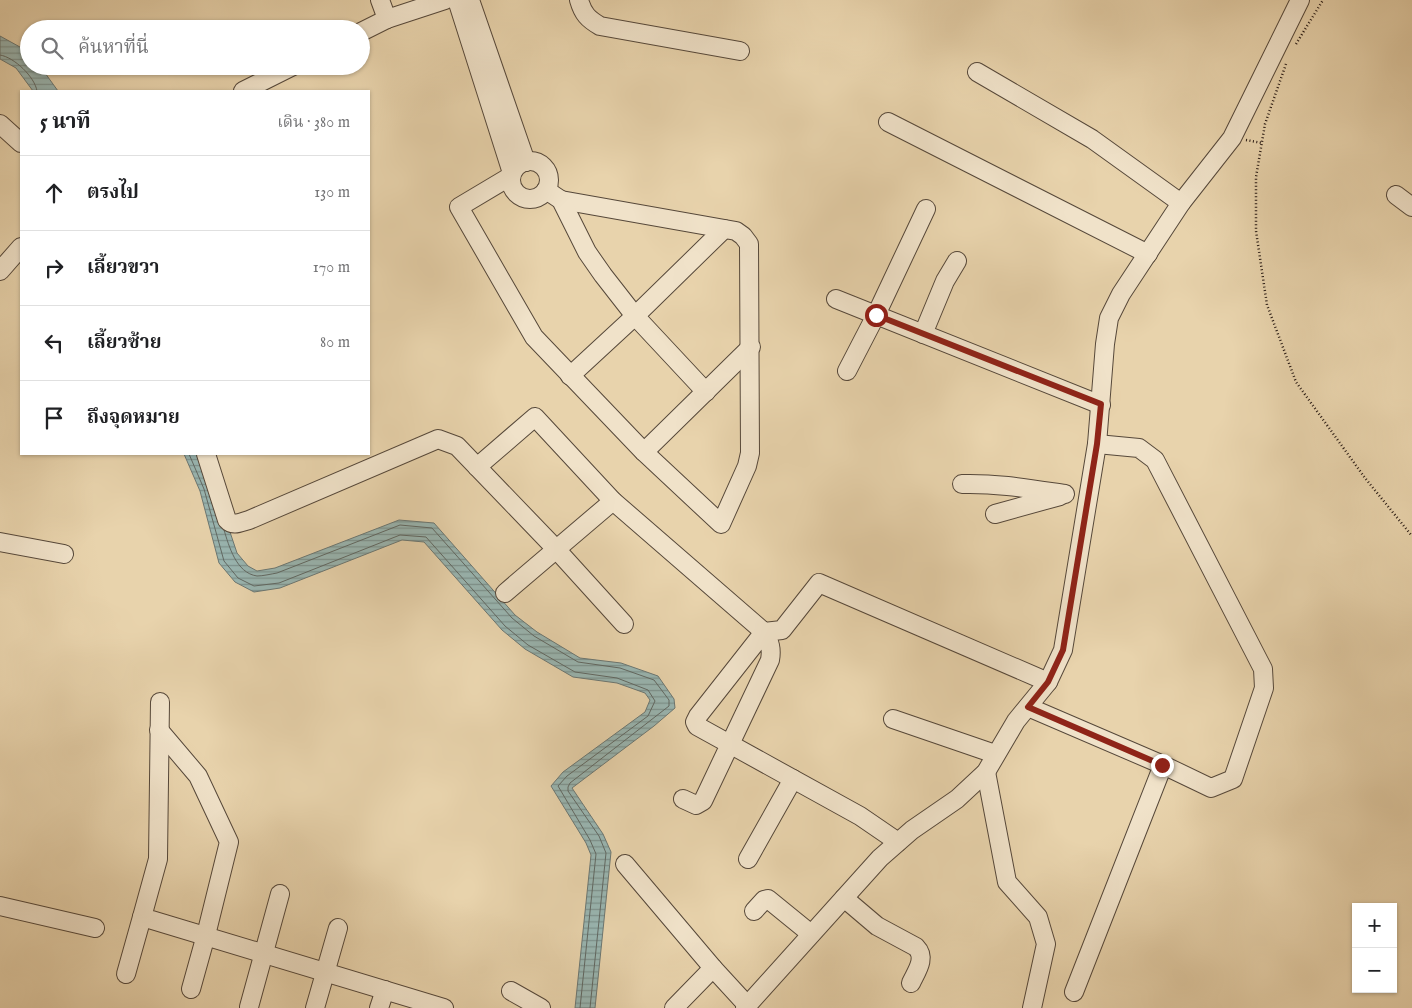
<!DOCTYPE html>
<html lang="th">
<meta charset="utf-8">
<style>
:root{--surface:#fff;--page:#f6f6f6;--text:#202124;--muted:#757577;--line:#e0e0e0}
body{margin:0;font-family:"IM FELL English","Noto Serif Thai",serif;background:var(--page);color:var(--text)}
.controls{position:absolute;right:15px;bottom:15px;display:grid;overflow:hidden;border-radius:0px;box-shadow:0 1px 4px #0004}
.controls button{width:45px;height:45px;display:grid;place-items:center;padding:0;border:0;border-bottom:1px solid var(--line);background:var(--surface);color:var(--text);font:25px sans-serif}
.stop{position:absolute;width:15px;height:15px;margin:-11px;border:4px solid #8f2418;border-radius:50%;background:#fff}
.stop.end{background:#8f2418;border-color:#fff;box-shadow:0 1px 5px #0008}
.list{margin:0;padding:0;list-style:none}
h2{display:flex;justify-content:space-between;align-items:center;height:65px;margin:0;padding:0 20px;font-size:21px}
h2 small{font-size:16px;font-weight:400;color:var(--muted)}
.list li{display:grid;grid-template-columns:32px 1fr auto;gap:15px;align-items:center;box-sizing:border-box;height:75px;padding:0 20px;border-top:1px solid var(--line)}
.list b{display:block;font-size:19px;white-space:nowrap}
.list em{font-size:16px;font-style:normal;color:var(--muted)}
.icon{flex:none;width:28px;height:28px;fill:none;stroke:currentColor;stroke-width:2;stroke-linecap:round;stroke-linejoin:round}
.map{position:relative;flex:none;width:1412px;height:1008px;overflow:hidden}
.search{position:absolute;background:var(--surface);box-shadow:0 1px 4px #0004;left:20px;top:20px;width:350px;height:55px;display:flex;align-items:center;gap:12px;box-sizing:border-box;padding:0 18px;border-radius:28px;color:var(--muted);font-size:19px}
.panel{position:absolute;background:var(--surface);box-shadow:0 1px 4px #0004;left:20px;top:90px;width:350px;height:365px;border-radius:0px}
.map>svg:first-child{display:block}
.water{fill:url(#water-rules);stroke:#6b7773}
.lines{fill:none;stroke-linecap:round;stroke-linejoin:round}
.shore{stroke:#606863;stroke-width:1}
.minor-casing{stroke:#56483a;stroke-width:20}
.path{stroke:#261914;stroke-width:2.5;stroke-dasharray:1 2.5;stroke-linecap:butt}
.minor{stroke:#f0e2c9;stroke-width:18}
.route{stroke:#8f2418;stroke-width:6}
</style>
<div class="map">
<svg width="1412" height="1008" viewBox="0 0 1412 1008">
<defs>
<pattern id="water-rules" width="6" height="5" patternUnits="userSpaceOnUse" patternTransform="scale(1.25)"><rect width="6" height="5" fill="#99b6b2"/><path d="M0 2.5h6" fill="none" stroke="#7d9390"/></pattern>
</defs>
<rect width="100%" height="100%" fill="#e8d3ac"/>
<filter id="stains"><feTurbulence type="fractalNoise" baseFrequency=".004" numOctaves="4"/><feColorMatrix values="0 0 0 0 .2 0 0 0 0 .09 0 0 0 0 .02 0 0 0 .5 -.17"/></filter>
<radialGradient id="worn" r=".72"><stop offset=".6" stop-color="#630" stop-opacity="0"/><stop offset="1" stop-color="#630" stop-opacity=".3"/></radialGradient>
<g class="water">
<path d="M0,36L29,52V66H40L58,91H33L16,68L0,59Z"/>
<path d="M184,454H205L214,484L237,553L248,566L257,571L275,568L399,520L434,523L515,615L537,632L580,658L621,663L658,676L674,699L675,708L654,726L572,788L603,834L611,852L595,1008H575L591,855L586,843L551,786L563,772L645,712L650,700L645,693L617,683L573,677L525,649L502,630L424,542L402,540L280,588L254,592L235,582L219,563L200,491Z"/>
</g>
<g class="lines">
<g class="shore">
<path d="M0,55C14,57 35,77 37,91"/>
<path d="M189,454L204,489L224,561L238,578L254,586L279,583L400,535L426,537L505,626L528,645L575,672L617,678L648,690L655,701L648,716L567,776L558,786L590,840L596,854L580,1008"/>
<path d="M224,530C229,546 236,573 257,576C263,576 271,574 277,573L400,525L432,528L512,618L534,636L578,662L620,668L654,680L669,700V706L570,783L568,787V791L599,836L606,853L590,1008"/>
</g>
<defs>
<g id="minor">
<path d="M380,0L387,19"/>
<path d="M457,0L512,173"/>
<path d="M470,0L526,162"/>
<path d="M579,0C583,14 588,19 600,26L740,51"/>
<path d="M361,32L387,19L445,0"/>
<path d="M977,72L1092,139L1181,203"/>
<path d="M243,91L293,66"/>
<path d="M888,122L1148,254"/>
<path d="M0,124L21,143"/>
<circle cx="530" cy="180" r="19"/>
<path d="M511,176L459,207L534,337L644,452L721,524L747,466L750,453L749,244L743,236L736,231L561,200"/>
<path d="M546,190L561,200L587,252L603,275L635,316L706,392"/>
<path d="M1396,195L1412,207"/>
<path d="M0,271L21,247"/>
<path d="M836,299L1101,405"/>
<path d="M923,334L945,281L957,261"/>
<path d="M847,371L876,315L926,209"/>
<path d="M570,376L635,316L724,229"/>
<path d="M644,452L751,347"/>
<path d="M206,454L227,520C233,527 241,522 249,520L438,439L457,446L556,549L624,624"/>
<path d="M477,467L535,417L613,501L764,632L782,630L819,583L1048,682"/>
<path d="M962,484C997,483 1031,489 1065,494"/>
<path d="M995,514L1060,496"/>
<path d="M0,542L64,554"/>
<path d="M505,593L613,501"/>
<path d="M160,702L158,859L142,917L444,1008"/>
<path d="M1028,707L1163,765L1211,788L1233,779L1264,688L1263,669L1155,460L1139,448L1097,444"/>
<path d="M893,719L995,754"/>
<path d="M159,730L198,776L229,842L206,935L191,989"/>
<path d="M986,772L1007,882L1038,917L1046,944L1032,1008"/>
<path d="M683,799L696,805L703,801L770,660C772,649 770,642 764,632L698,716L695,722L697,726L860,816L898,842"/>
<path d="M748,859L793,779"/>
<path d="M625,864L713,968L747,1005"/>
<path d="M844,898L877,926L916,947C927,958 916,972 911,983"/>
<path d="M0,906L95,928"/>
<path d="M754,911L764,900L768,899L811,934"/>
<path d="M126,974L142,917"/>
<path d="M511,991L541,1008"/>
<path d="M1074,992L1163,765"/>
<path d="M249,1007L280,894"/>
<path d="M315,1008L338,928"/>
<path d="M379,1008L385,990"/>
<path d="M674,1008L713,968"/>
<path d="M745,1008L880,858L912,830L957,799L986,772L1016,721L1048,682L1063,650L1097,444L1105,344L1109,318L1121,294L1181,203L1232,138L1300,0"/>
</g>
</defs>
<use href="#minor" class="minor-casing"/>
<g class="path">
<path d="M1296,44L1323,0"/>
<path d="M1286,64L1265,124L1256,177V231L1267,305L1296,382L1365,478L1412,536"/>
<path d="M1246,140L1262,143"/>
</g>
<use href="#minor" class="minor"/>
</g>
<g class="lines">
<path class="route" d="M876,315L1101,404L1097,444L1063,650L1048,682L1028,707L1162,765"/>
</g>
<rect width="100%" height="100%" filter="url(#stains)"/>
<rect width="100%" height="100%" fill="url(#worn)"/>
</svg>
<div class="controls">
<button>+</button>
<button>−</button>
</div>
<div class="stop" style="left:876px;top:315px"></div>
<div class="stop end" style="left:1162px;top:765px"></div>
<div class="search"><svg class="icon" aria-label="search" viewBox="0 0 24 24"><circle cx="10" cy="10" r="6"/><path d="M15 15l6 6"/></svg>ค้นหาที่นี่</div>
<section class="panel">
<h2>5 นาที<small>เดิน · 380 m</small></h2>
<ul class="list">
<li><svg class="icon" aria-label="ahead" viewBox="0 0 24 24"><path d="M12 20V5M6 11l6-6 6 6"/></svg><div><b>ตรงไป</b></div><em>130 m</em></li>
<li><svg class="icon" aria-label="right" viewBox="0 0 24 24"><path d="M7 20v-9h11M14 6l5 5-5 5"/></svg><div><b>เลี้ยวขวา</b></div><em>170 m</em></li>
<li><svg class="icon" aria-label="left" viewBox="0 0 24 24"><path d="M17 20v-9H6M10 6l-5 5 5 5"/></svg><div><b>เลี้ยวซ้าย</b></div><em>80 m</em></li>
<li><svg class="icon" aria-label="arrive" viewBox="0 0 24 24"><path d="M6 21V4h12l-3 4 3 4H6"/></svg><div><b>ถึงจุดหมาย</b></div></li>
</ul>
</section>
</div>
